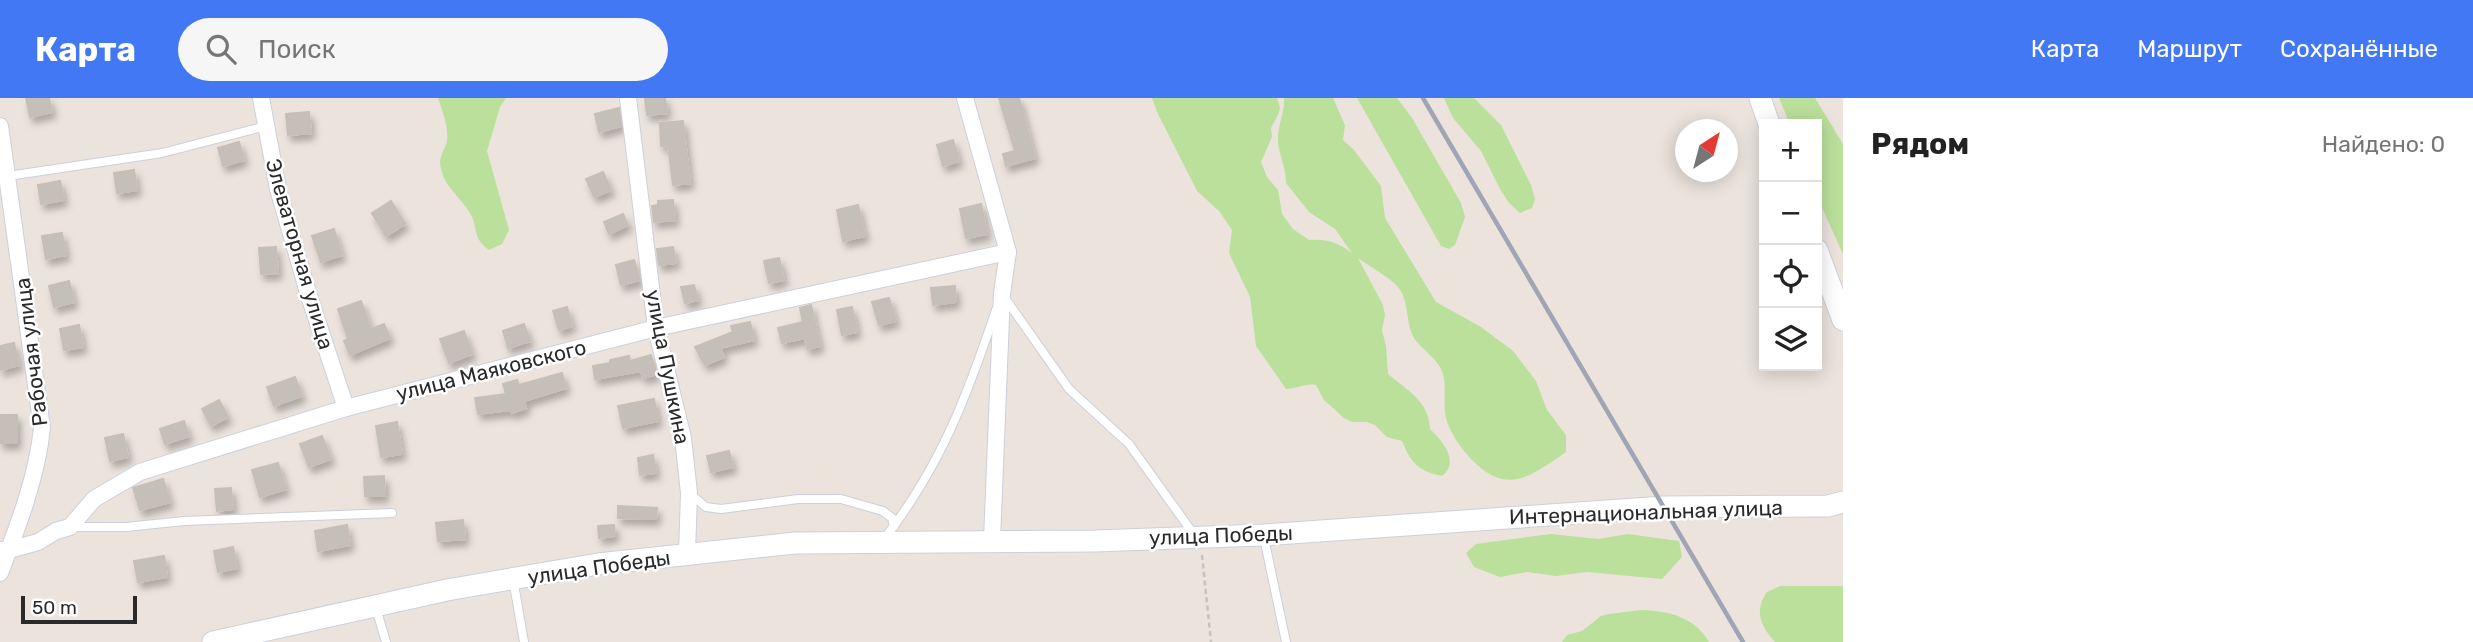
<!DOCTYPE html>
<html lang="ru">
<meta charset="utf-8">
<style>
:root{--surface:#fff;--page:#f6f6f6;--text:#222;--muted:#767676;--line:#e0e0e0;--accent:#4278f3}
body{margin:0;font-family:Rubik,sans-serif;background:var(--page);color:var(--text)}
.controls{position:absolute;right:21px;top:21px;display:grid;overflow:hidden;border-radius:0px;box-shadow:0 4px 18px #0003}
.controls button{width:63px;height:63px;display:grid;place-items:center;padding:0;border:0;border-bottom:2px solid var(--line);background:var(--surface);color:var(--text);font:35px sans-serif}
.compass{position:absolute;left:1675px;top:21px;width:63px;height:63px;border-radius:50%;background:var(--surface);box-shadow:0 4px 18px #0003;rotate:36deg}
.scale{position:absolute;left:21px;bottom:18px;width:116px;box-sizing:border-box;padding-left:7px;border:4px solid #2a2a2a;border-top:0;font-size:19px;line-height:24px;white-space:nowrap;color:#2a2a2a;-webkit-text-stroke:5px #fff;paint-order:stroke}
.list{margin:0;padding:0;list-style:none}
h2{display:flex;justify-content:space-between;align-items:center;height:91px;margin:0;padding:0 28px;font-size:30px}
h2 small{font-size:23px;font-weight:400;color:var(--muted)}
.icon{flex:none;width:38px;height:38px;fill:none;stroke:currentColor;stroke-width:2;stroke-linecap:round;stroke-linejoin:round}
.map{position:relative;flex:none;width:1843px;height:544px;overflow:hidden}
header{display:flex;align-items:center;gap:42px;box-sizing:border-box;height:98px;padding:0 35px;background:var(--accent);color:#fff}
header strong{font-size:33px}
nav{display:flex;gap:38px;margin-inline-start:auto;font-size:24px}
.search{width:490px;height:63px;background:var(--page);display:flex;align-items:center;gap:18px;box-sizing:border-box;padding:0 24px;border-radius:38px;color:var(--muted);font-size:26px}
main{display:flex}
aside{flex:1;background:var(--surface)}
.map>svg:first-child{display:block}
.green{fill:#bbe09b}
.building{fill:#c4bfb8;stroke:#c7bfb6;stroke-width:2;filter:url(#shadow)}
.lines{fill:none;stroke-linecap:round;stroke-linejoin:round}
.lane-casing{stroke:#cbd0db;stroke-width:10}
.street-casing{stroke:#cbd0db;stroke-width:18}
.secondary-casing{stroke:#cbd0db;stroke-width:23}
.path{stroke:#c3c3c3;stroke-width:2.5;stroke-dasharray:5 3.5;stroke-linecap:butt}
.lane{stroke:#fff;stroke-width:8}
.street{stroke:#fff;stroke-width:16}
.secondary{stroke:#fff;stroke-width:21}
.rail{stroke:#9fa5b4;stroke-width:4.5}
.labels{text-anchor:middle;dominant-baseline:central;stroke-width:5;stroke-linejoin:round;paint-order:stroke}
.street-label{font-size:21px;fill:#2a2a2a;stroke:#fff}
</style>
<header>
<strong>Карта</strong>
<div class="search"><svg class="icon" aria-label="search" viewBox="0 0 24 24"><circle cx="10" cy="10" r="6"/><path d="M15 15l6 6"/></svg>Поиск</div>
<nav><a>Карта</a><a>Маршрут</a><a>Сохранённые</a></nav>
</header>
<main>
<div class="map">
<svg width="1843" height="544" viewBox="0 0 1843 544">
<defs>
<filter id="shadow"><feDropShadow dx="3.5" dy="6" stdDeviation="3.5" flood-color="#0004"/></filter>
</defs>
<rect width="100%" height="100%" fill="#ece3dd"/>
<g class="green">
<path d="M438,0H506L500,9L487,53L509,132L502,146L489,152C471,139 479,130 470,115C462,101 446,90 442,74C437,59 444,55 447,43C449,31 442,11 438,0Z"/>
<path d="M1152,0H1277L1280,10L1278,17L1271,30L1272,39L1261,64L1267,79L1278,92L1282,116L1293,131L1309,142C1327,141 1337,144 1352,155L1335,131L1309,114L1286,85C1286,67 1277,53 1278,40C1278,26 1285,14 1284,0H1333L1345,27L1343,42L1354,52L1381,88L1385,120L1436,204L1481,229L1513,253L1536,283L1547,312L1566,337V354C1532,377 1509,398 1474,364C1463,353 1452,338 1447,324C1442,309 1447,291 1443,276C1439,262 1425,254 1416,243C1406,229 1409,213 1403,197C1397,182 1371,170 1358,160L1383,207L1385,217L1382,232L1386,248L1388,276C1408,293 1429,303 1430,331C1443,343 1460,364 1442,378C1418,373 1411,365 1402,343L1387,339L1375,327L1367,324H1352L1344,320L1324,302L1316,287C1306,285 1296,291 1286,291L1256,248L1250,199L1229,155L1232,132L1219,113L1197,93L1158,16Z"/>
<path d="M1357,0H1397L1412,20L1461,105L1465,119L1455,147L1449,151L1441,148Z"/>
<path d="M1444,0H1474L1501,27L1531,87L1535,101L1532,110L1520,115L1509,105L1500,91L1481,53L1453,20Z"/>
<path d="M1779,0H1815L1843,46V156L1817,99V26H1790Z"/>
<path d="M1551,436L1598,441L1628,436L1679,443L1682,459L1662,481L1587,474L1556,478L1528,474L1500,479L1474,469L1466,455L1476,446Z"/>
<path d="M1780,488H1843V544H1775C1760,528 1754,512 1767,494Z"/>
<path d="M1642,512C1669,513 1695,519 1709,544H1562L1567,537L1582,533L1601,518L1609,516Z"/>
</g>
<g class="building">
<path d="M26,0H49L52,14L30,19Z"/>
<path d="M645,0H665L667,15L647,17Z"/>
<path d="M999,0H1019L1035,60L1006,68L1003,56L1015,53Z"/>
<path d="M619,10L621,28L599,34L595,16Z"/>
<path d="M309,14L311,35L288,37L286,16Z"/>
<path d="M683,23L690,85L673,87L668,47L661,48L660,25Z"/>
<path d="M953,42L959,63L943,68L937,47Z"/>
<path d="M239,44L244,62L223,68L218,50Z"/>
<path d="M134,72L137,92L117,95L114,75Z"/>
<path d="M603,74L611,92L594,99L586,81Z"/>
<path d="M60,83L64,102L41,106L38,87Z"/>
<path d="M673,102L675,122L654,124L652,108L658,107V103Z"/>
<path d="M391,103L405,126L386,138L372,115Z"/>
<path d="M981,106L987,136L966,140L960,111Z"/>
<path d="M858,107L865,138L843,143L837,112Z"/>
<path d="M623,116L628,127L609,136L604,124Z"/>
<path d="M334,131L342,157L321,164L312,138Z"/>
<path d="M62,135L66,157L46,161L42,138Z"/>
<path d="M276,149L278,175L261,176L259,150Z"/>
<path d="M673,149L676,165L659,167L657,151Z"/>
<path d="M779,160L784,182L769,185L764,163Z"/>
<path d="M634,162L640,182L621,187L616,167Z"/>
<path d="M69,183L74,204L54,209L49,188Z"/>
<path d="M694,187L698,202L685,205L681,189Z"/>
<path d="M955,188L956,204L933,207L931,190Z"/>
<path d="M889,200L896,223L879,227L872,204Z"/>
<path d="M361,203L371,231L384,226L390,240L350,257L344,243L348,241L338,211Z"/>
<path d="M811,207L820,248L807,251L805,240L782,245L778,230L803,224L800,210Z"/>
<path d="M567,209L572,228L559,232L553,213Z"/>
<path d="M852,209L857,234L842,237L837,212Z"/>
<path d="M750,224L754,242L720,250L724,259L705,267L695,249L733,234L731,228Z"/>
<path d="M524,226L530,243L508,250L503,233Z"/>
<path d="M79,227L83,249L64,252L60,231Z"/>
<path d="M464,233L472,256L449,265L440,241Z"/>
<path d="M14,245L19,267L0,272V248Z"/>
<path d="M651,257L657,276L643,280L641,273L595,281L593,268L610,265V262L629,258L630,263Z"/>
<path d="M562,275L566,290L524,303L526,310L512,315L511,312L478,316L475,300L506,296L503,286L517,282L519,287Z"/>
<path d="M295,279L302,298L274,308L267,289Z"/>
<path d="M654,301L658,323L623,330L618,308Z"/>
<path d="M219,302L228,319L211,328L202,311Z"/>
<rect x="0" y="317" width="17" height="28"/>
<path d="M184,323L189,338L165,346L160,331Z"/>
<path d="M397,324L402,356L381,359L376,328Z"/>
<path d="M123,336L128,359L110,363L105,340Z"/>
<path d="M322,338L331,361L309,369L300,346Z"/>
<path d="M729,353L733,369L711,374L707,358Z"/>
<path d="M653,357L656,375L640,377L638,360Z"/>
<path d="M278,365L286,391L260,399L252,372Z"/>
<path d="M384,378L385,398H365L364,379Z"/>
<path d="M163,381L170,404L140,412L133,390Z"/>
<path d="M231,390L233,411L217,413L215,391Z"/>
<path d="M618,408L657,410L656,421L618,420Z"/>
<path d="M463,422L465,441L438,443L436,425Z"/>
<path d="M347,427L350,447L318,453L315,433Z"/>
<path d="M614,427L615,438L599,440L598,428Z"/>
<path d="M233,449L237,470L218,474L214,453Z"/>
<path d="M164,458L167,479L138,484L134,463Z"/>
</g>
<g class="lines">
<defs>
<g id="lane">
<path d="M8,78L162,55L266,28"/>
<path d="M1005,200L1069,291L1129,346L1195,438"/>
<path d="M689,395L706,409L721,411L798,401H841L883,413L892,420L894,428"/>
<path d="M73,429H126L184,423L392,415"/>
<path d="M1264,440L1286,544"/>
<path d="M884,441C941,368 967,298 996,212"/>
<path d="M513,481L524,544"/>
<path d="M376,510L386,544"/>
</g>
<g id="street">
<path d="M261,0L278,91L309,198L346,310"/>
<path d="M628,0L656,230L683,340L689,395L687,456"/>
<path d="M965,0L1008,154L1002,195L992,442"/>
<path d="M0,28L42,330C37,379 18,428 0,475"/>
<path d="M0,452H9L38,444L56,433L70,429L94,401L140,374L346,310L656,230L1008,154"/>
</g>
<g id="secondary">
<path d="M1760,0L1769,26"/>
<path d="M1817,152L1843,222"/>
<path d="M213,544L447,492L598,466L795,445L1095,443L1263,437L1664,409L1828,408L1843,404"/>
</g>
</defs>
<use href="#lane" class="lane-casing"/>
<use href="#street" class="street-casing"/>
<use href="#secondary" class="secondary-casing"/>
<path class="path" d="M1202,457L1211,544"/>
<use href="#lane" class="lane"/>
<use href="#street" class="street"/>
<use href="#secondary" class="secondary"/>
<path class="rail" d="M1423,0L1743,544"/>
</g>
<g class="labels">
<g class="street-label">
<text transform="translate(300 156) rotate(74)">Элеваторная улица</text>
<text transform="translate(31 254) rotate(-97)">Рабочая улица</text>
<text transform="translate(668 269) rotate(79)">улица Пушкина</text>
<text transform="translate(491 272) rotate(-14)">улица Маяковского</text>
<text transform="translate(1646 414) rotate(-2)">Интернациональная улица</text>
<text transform="translate(1221 437) rotate(-2)">улица Победы</text>
<text transform="translate(599 469) rotate(-8)">улица Победы</text>
</g>
</g>
</svg>
<div class="controls">
<button>+</button>
<button>−</button>
<button><svg class="icon" aria-label="locate" viewBox="0 0 24 24"><circle cx="12" cy="12" r="6"/><path d="M12 2v4M12 18v4M2 12h4M18 12h4"/></svg></button>
<button><svg class="icon" aria-label="layers" viewBox="0 0 24 24"><path d="M12 4l9 5-9 5-9-5zM3 14l9 5 9-5"/></svg></button>
</div>
<svg class="compass" viewBox="-18 -18 36 36"><path d="M0-13l5 13h-10z" fill="#e53935"/><path d="M0 13l5-13h-10z" fill="#767676"/></svg>
<div class="scale">50 m</div>
</div>
<aside>
<h2>Рядом<small>Найдено: 0</small></h2>
<ul class="list">
</ul>
</aside>
</main>
